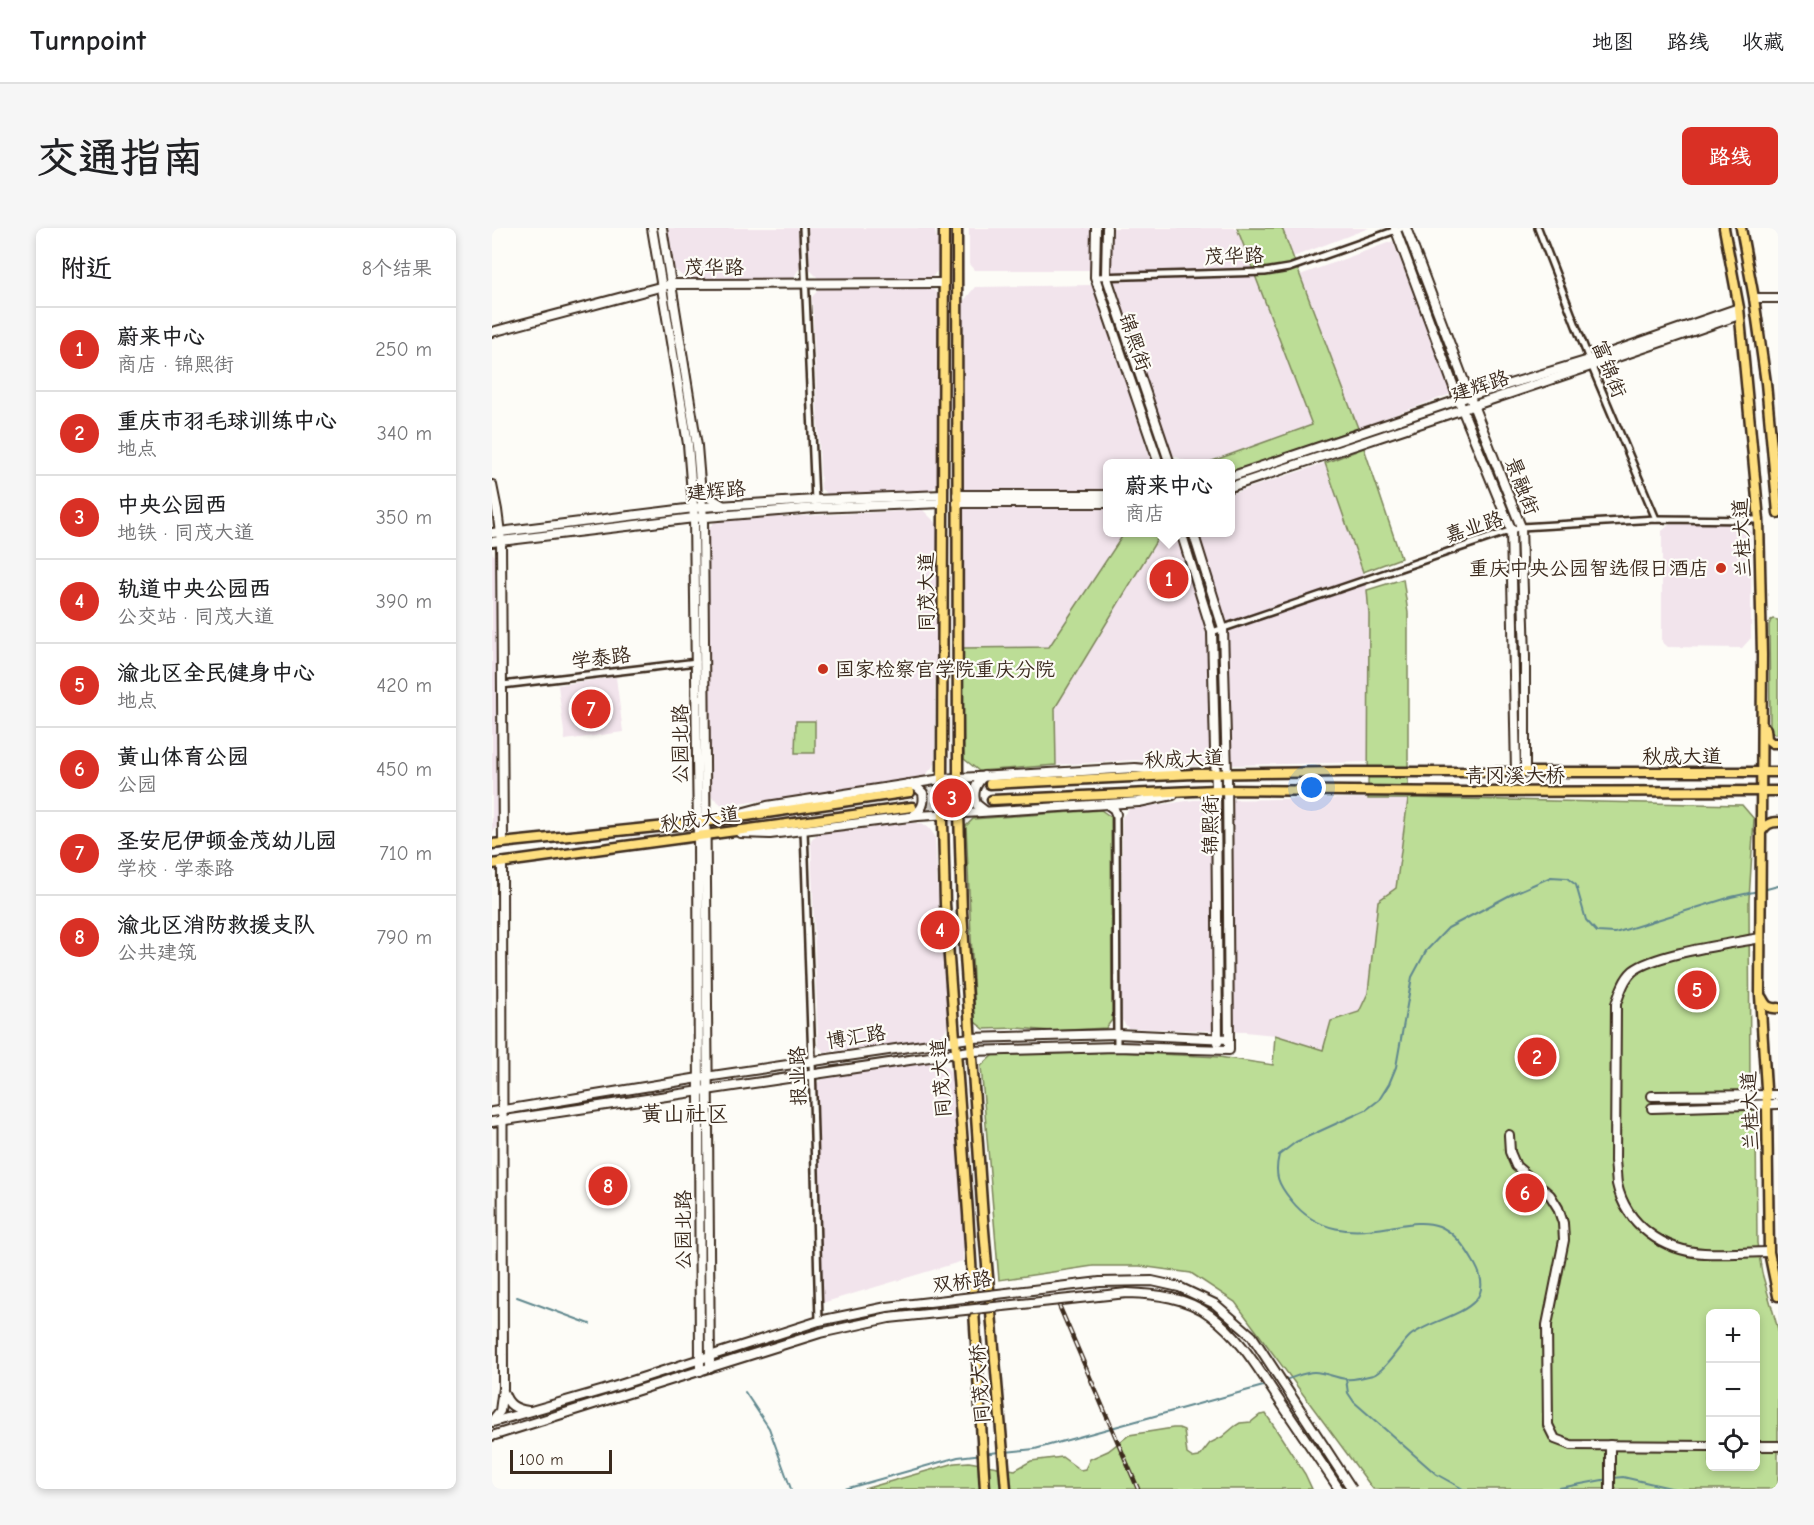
<!DOCTYPE html>
<html lang="zh">
<meta charset="utf-8">
<style>
:root{--surface:#fff;--page:#f6f6f6;--text:#202124;--muted:#757577;--line:#e0e0e0;--accent:#d93025}
body{margin:0;font-family:"Comic Neue","LXGW WenKai TC",sans-serif;background:var(--page);color:var(--text)}
.controls{position:absolute;right:18px;bottom:18px;display:grid;overflow:hidden;border-radius:9px;box-shadow:0 3px 9px #0003}
.controls button{width:54px;height:54px;display:grid;place-items:center;padding:0;border:0;border-bottom:2px solid var(--line);background:var(--surface);color:var(--text);font:30px sans-serif}
.scale{position:absolute;left:18px;bottom:15px;width:102px;box-sizing:border-box;padding-left:6px;border:3px solid #3b2a1e;border-top:0;font-size:16px;line-height:21px;white-space:nowrap;color:#3b2a1e;-webkit-text-stroke:4px #fdfcf7;paint-order:stroke}
.you{position:absolute;left:820px;top:560px;width:21px;height:21px;margin:-15px;border:4px solid #fff;border-radius:50%;background:#1a73e8;box-shadow:0 0 0 9px #1a73e833}
.badge{display:grid;place-items:center;width:39px;height:39px;border-radius:50%;background:var(--accent);color:#fff;font-size:20px;font-weight:700}
.pin{position:absolute;translate:-50% -50%;border:3px solid #fff;box-shadow:0 2px 6px #0006}
.popup{position:absolute;left:611px;top:231px;width:132px;height:78px;box-sizing:border-box;display:grid;place-content:center;border-radius:9px;background:var(--surface);filter:drop-shadow(0 2px 4px #0005);font-size:20px;white-space:nowrap;color:var(--muted)}
.popup b{font-size:22px;color:var(--text)}
.popup::after{content:'';position:absolute;left:50%;top:100%;margin-left:-12px;border:12px solid transparent;border-top-color:var(--surface)}
.list{margin:0;padding:0;list-style:none}
h2{display:flex;justify-content:space-between;align-items:center;height:78px;margin:0;padding:0 24px;font-size:26px}
h2 small{font-size:20px;font-weight:400;color:var(--muted)}
.list li{display:grid;grid-template-columns:39px 1fr auto;gap:18px;align-items:center;box-sizing:border-box;height:84px;padding:0 24px;border-top:2px solid var(--line)}
.list b{display:block;font-size:22px;white-space:nowrap}
.list p{margin:0;font-size:20px;white-space:nowrap;color:var(--muted)}
.list em{font-size:20px;font-style:normal;color:var(--muted)}
.icon{flex:none;width:33px;height:33px;fill:none;stroke:currentColor;stroke-width:2;stroke-linecap:round;stroke-linejoin:round}
.map{position:relative;flex:none;width:1286px;height:1261px;overflow:hidden;border-radius:9px}
header{display:flex;align-items:center;gap:36px;box-sizing:border-box;height:84px;padding:0 30px;background:var(--surface);border-bottom:2px solid var(--line)}
header strong{font-size:28px}
nav{display:flex;gap:33px;margin-inline-start:auto;font-size:21px}
.intro{display:flex;align-items:center;justify-content:space-between;box-sizing:border-box;height:144px;padding:0 36px}
h1{margin:0;font-size:42px}
.button{padding:15px 27px;border-radius:9px;background:var(--accent);color:#fff;font-size:21px;font-weight:700}
main{display:flex;gap:36px;padding:0 36px}
aside{flex:1;background:var(--surface);border-radius:9px;box-shadow:0 3px 9px #0003}
.map>svg:first-child{display:block}
.built{fill:#f2e4ec}
.green{fill:#bcdd96;stroke:#7c845a;stroke-width:1.5;fill-rule:evenodd}
.lines{fill:none;stroke-linecap:round;stroke-linejoin:round}
.stream{stroke:#61888e;stroke-width:2}
.primary-tunnel{stroke:#d6d2cc;stroke-width:8;stroke-dasharray:8 4;stroke-linecap:butt}
.street-casing{stroke:#3b2a1e;stroke-width:10}
.secondary-casing{stroke:#3b2a1e;stroke-width:12}
.primary-casing{stroke:#3b2a1e;stroke-width:13}
.street{stroke:#fdfcf7;stroke-width:5}
.secondary{stroke:#fdfcf7;stroke-width:8}
.primary{stroke:#fedf80;stroke-width:8}
.rail-casing{stroke:#3b2a1e;stroke-width:4.5}
.rail{stroke:#fdfcf7;stroke-width:2;stroke-dasharray:7;stroke-linecap:butt}
.secondary-bridge-casing{stroke:#3b2a1e;stroke-width:12;stroke-linecap:butt}
.secondary-bridge{stroke:#fdfcf7;stroke-width:8}
.poi-dot{fill:#c8321e;stroke:#fdfcf7;stroke-width:2}
.labels{text-anchor:middle;dominant-baseline:central;stroke-width:4.5;stroke-linejoin:round;paint-order:stroke}
.street-label{font-size:20px;fill:#3b2a1e;stroke:#fdfcf7}
.poi-label{font-size:20px;fill:#3b2a1e;stroke:#fdfcf7;text-anchor:end}
.quarter-label{font-size:22px;fill:#3b2a1e;stroke:#fdfcf7}
</style>
<header>
<strong>Turnpoint</strong>
<nav><a>地图</a><a>路线</a><a>收藏</a></nav>
</header>
<div class="intro"><h1>交通指南</h1><a class="button">路线</a></div>
<main>
<aside>
<h2>附近<small>8个结果</small></h2>
<ul class="list">
<li><span class="badge">1</span><div><b>蔚来中心</b><p>商店 · 锦熙街</p></div><em>250 m</em></li>
<li><span class="badge">2</span><div><b>重庆市羽毛球训练中心</b><p>地点</p></div><em>340 m</em></li>
<li><span class="badge">3</span><div><b>中央公园西</b><p>地铁 · 同茂大道</p></div><em>350 m</em></li>
<li><span class="badge">4</span><div><b>轨道中央公园西</b><p>公交站 · 同茂大道</p></div><em>390 m</em></li>
<li><span class="badge">5</span><div><b>渝北区全民健身中心</b><p>地点</p></div><em>420 m</em></li>
<li><span class="badge">6</span><div><b>黄山体育公园</b><p>公园</p></div><em>450 m</em></li>
<li><span class="badge">7</span><div><b>圣安尼伊顿金茂幼儿园</b><p>学校 · 学泰路</p></div><em>710 m</em></li>
<li><span class="badge">8</span><div><b>渝北区消防救援支队</b><p>公共建筑</p></div><em>790 m</em></li>
</ul>
</aside>
<div class="map">
<svg width="1286" height="1261" viewBox="0 0 1286 1261">
<rect width="100%" height="100%" fill="#fdfcf7"/>
<filter id="ink" filterUnits="userSpaceOnUse"><feTurbulence type="fractalNoise" baseFrequency=".0167" numOctaves="2"/><feDisplacementMap in="SourceGraphic" scale="12" xChannelSelector="R" yChannelSelector="G"/><feConvolveMatrix kernelMatrix="1 2 1 2 8 2 1 2 1" color-interpolation-filters="sRGB"/></filter>
<g filter="url(#ink)">
<g class="built">
<path d="M175,0H306L308,40L301,50L194,51L182,41Z"/>
<path d="M316,0H442L447,18L445,43L438,52L327,51L318,42Z"/>
<path d="M477,0H599L598,42H482L477,36Z"/>
<path d="M619,0H745L820,198L712,235H698L678,226L620,55L618,43Z"/>
<path d="M790,0H877L801,29Z"/>
<path d="M901,13L959,166L866,200L808,47Z"/>
<path d="M600,57L660,235L616,236V304L633,305L557,419L470,420V75L483,59Z"/>
<path d="M328,60H440L447,68V254L438,264L337,268L329,261L320,69Z"/>
<path d="M833,235L871,344L875,362L877,386V534L702,538L643,532L564,537L563,480L669,305L738,304L739,266Z"/>
<path d="M431,282L447,298V428L443,454V536L431,550L231,578L218,567L215,301L225,292Z"/>
<path d="M1178,296H1251L1259,304V410L1250,420L1176,419L1170,414V303Z"/>
<path d="M0,325L3,328L5,599L0,604Z"/>
<path d="M124,449L131,504L73,512L66,457Z"/>
<path d="M916,570L904,661L886,673L876,765L867,784L831,822L783,807L753,804L636,800L630,792V589L637,581L702,572Z"/>
<path d="M420,595H430L437,600L443,608L448,707L454,743L458,794L453,803L445,811L332,824L326,818V814L319,613L325,606L329,605Z"/>
<path d="M438,832L447,834L454,839L459,844L463,851L472,987L471,1033L330,1075L325,856L331,849Z"/>
</g>
<g class="green">
<path d="M745,0H790L866,200L739,245L738,236H712L820,197Z"/>
<path d="M872,220L909,330L871,344L833,235Z"/>
<path d="M633,304L669,305L563,480L564,537L487,543L472,531L470,420L557,419Z"/>
<path d="M911,351L916,385V570L1250,577L1262,591L1257,672L1258,854L1264,898L1265,1015L1270,1045L1286,1101V1261H881L743,1074L699,1045L648,1038H601L507,1052L489,838L501,827L626,824L727,829L781,837L783,807L831,822L839,793L867,784L876,765L886,673L904,660L916,571H876L877,386L875,362ZM1218,1086H1264V1238H1218Z"/>
<path d="M1281,391L1286,392V504L1283,506L1279,503L1278,499L1277,397L1279,392Z"/>
<path d="M304,493H323V525H303Z"/>
<path d="M609,582L619,589L620,792L614,800L559,803L526,800L492,801L483,794L474,598L481,591Z"/>
<path d="M774,1186L813,1246L820,1261H372L463,1235L477,1234L523,1242L539,1233L570,1229L588,1242L593,1241L598,1231L616,1223L637,1207L681,1200H687L692,1202L695,1226L701,1230L707,1229L718,1215L730,1209L743,1198L748,1195L759,1194L768,1187Z"/>
</g>
<g class="lines">
<g class="stream">
<path d="M1271,662L1286,658"/>
<path d="M25,1069L98,1096"/>
<path d="M854,1151L856,1165L862,1174L944,1246L971,1261"/>
<path d="M792,1152C801,1150 813,1144 822,1144C833,1144 843,1150 854,1151C861,1152 873,1149 881,1147C893,1143 908,1117 918,1108C946,1086 1013,1084 981,1033C973,1019 962,1004 947,998C931,992 915,996 898,999C860,1006 825,1005 799,972C786,956 782,947 787,927L804,914L874,882L887,872L897,856L904,839L920,749L934,723L956,700L1020,666L1059,649L1075,650L1084,657L1094,692L1105,704L1123,705L1239,669L1266,663"/>
<path d="M253,1164L277,1200L299,1261"/>
<path d="M513,1224L543,1221L775,1157"/>
<path d="M1121,1250L1131,1249L1183,1261"/>
<path d="M353,1261L466,1229L507,1224"/>
<path d="M1062,1261L1116,1251"/>
</g>
<g class="primary-tunnel">
<path d="M418,564L498,556"/>
<path d="M423,579L500,572"/>
</g>
<defs>
<g id="street">
<path d="M311,0L323,273"/>
<path d="M1046,0L1100,139L1164,291"/>
<path d="M603,49L773,44L797,40L910,0"/>
<path d="M720,404L1029,299L1164,291L1267,292"/>
<path d="M10,457L205,434"/>
<path d="M624,586L625,819"/>
<path d="M312,602L320,833L327,1093"/>
</g>
<g id="secondary">
<path d="M160,0L196,216L202,290L206,608L208,1143"/>
<path d="M170,0L205,218L211,290L218,1140"/>
<path d="M604,0L603,49L667,236"/>
<path d="M615,0L614,47L678,236"/>
<path d="M903,0L970,181L1019,301L1024,544"/>
<path d="M914,0L981,177L1029,299L1033,429V544"/>
<path d="M1262,70H1286"/>
<path d="M0,104L179,56L451,55"/>
<path d="M738,249L978,168L1097,132L1247,80"/>
<path d="M0,257L5,282L9,313L11,615"/>
<path d="M209,257L218,270L230,277"/>
<path d="M738,259C908,202 1079,146 1247,87"/>
<path d="M465,267H616"/>
<path d="M465,275H616"/>
<path d="M689,304L720,404L724,562L726,814"/>
<path d="M0,305L210,279L323,272L451,267"/>
<path d="M0,314L202,290L323,280L451,275"/>
<path d="M492,548C483,556 480,565 484,576L493,583"/>
<path d="M417,556L425,559L431,565C433,576 430,581 421,588"/>
<path d="M615,576L622,581L624,586"/>
<path d="M245,586L275,578L450,551L643,540L685,544"/>
<path d="M248,605L278,606L426,588L647,574L681,567"/>
<path d="M1268,710C1238,716 1164,725 1141,743C1132,751 1128,764 1124,776L1123,933C1124,940 1124,948 1125,956C1134,997 1172,1023 1212,1025C1234,1026 1256,1024 1277,1024"/>
<path d="M1160,868L1286,867"/>
<path d="M1160,880L1286,876"/>
<path d="M0,884L207,850L478,810L625,806L737,811"/>
<path d="M0,894L478,823L625,819L737,822L735,546L731,400L701,304"/>
<path d="M1017,907L1018,924L1024,938L1058,967L1066,980L1071,995L1072,1012L1055,1097L1056,1197L1063,1211L1079,1217L1218,1218"/>
<path d="M12,1165C16,1177 23,1181 36,1183"/>
<path d="M0,1193L8,1183L11,1160L10,634"/>
<path d="M1,1194L112,1162L327,1093L395,1079"/>
<path d="M0,1208L328,1105L397,1090"/>
<path d="M1118,1217V1261"/>
<path d="M1264,1218H1286"/>
</g>
<g id="primary">
<path d="M452,0L450,551L453,676L476,985L493,1261"/>
<path d="M465,0L466,550L470,684L491,990L514,1261"/>
<path d="M1232,0L1247,80L1267,292L1270,427L1268,767L1275,876L1277,1024L1286,1068"/>
<path d="M1249,0L1262,70L1274,155L1286,285"/>
<path d="M1274,501L1275,511L1280,515H1286"/>
<path d="M498,556L702,546L851,544H1286"/>
<path d="M500,572L724,562L975,564L1286,563"/>
<path d="M1269,604C1274,597 1277,594 1286,594"/>
<path d="M0,616L213,594L418,564"/>
<path d="M0,636L420,579"/>
<path d="M1270,770C1274,778 1277,781 1286,780"/>
</g>
</defs>
<use href="#street" class="street-casing"/>
<use href="#secondary" class="secondary-casing"/>
<use href="#primary" class="primary-casing"/>
<use href="#street" class="street"/>
<use href="#secondary" class="secondary"/>
<use href="#primary" class="primary"/>
<defs>
<path id="rail" d="M566,1075L646,1261"/>
</defs>
<use href="#rail" class="rail-casing"/>
<use href="#rail" class="rail"/>
<defs>
<g id="secondary-bridge">
<path d="M395,1079L608,1054L660,1053L687,1059L723,1076L760,1108L860,1261"/>
<path d="M397,1090L635,1065C664,1066 694,1069 718,1087C748,1109 765,1139 785,1169C806,1200 826,1230 847,1261"/>
</g>
</defs>
<use href="#secondary-bridge" class="secondary-bridge-casing"/>
<use href="#secondary-bridge" class="secondary-bridge"/>
</g>
</g>
<g class="poi-dot">
<circle cx="1229" cy="340" r="6"/>
<circle cx="331" cy="441" r="6"/>
</g>
<g class="labels">
<g class="street-label">
<text transform="translate(742 28) rotate(-2)">茂华路</text>
<text x="222" y="39">茂华路</text>
<text transform="translate(643 114) rotate(71)">锦熙街</text>
<text transform="translate(1117 141) rotate(68)">富锦街</text>
<text transform="translate(988 158) rotate(-18)">建辉路</text>
<text transform="translate(1030 258) rotate(69)">景融街</text>
<text transform="translate(224 263) rotate(-5)">建辉路</text>
<text transform="translate(982 299) rotate(-18)">嘉业路</text>
<text transform="translate(1250 310) rotate(-93)">兰桂大道</text>
<text transform="translate(434 364) rotate(-90)">同茂大道</text>
<text transform="translate(109 430) rotate(-7)">学泰路</text>
<text transform="translate(188 516) rotate(-90)">公园北路</text>
<text x="1190" y="528">秋成大道</text>
<text transform="translate(692 531) rotate(-2)">秋成大道</text>
<text x="1023" y="547">青冈溪大桥</text>
<text transform="translate(208 591) rotate(-8)">秋成大道</text>
<text transform="translate(718 597) rotate(-90)">锦熙街</text>
<text transform="translate(364 809) rotate(-9)">博汇路</text>
<text transform="translate(306 848) rotate(-92)">报业路</text>
<text transform="translate(449 850) rotate(-94)">同茂大道</text>
<text transform="translate(1258 883) rotate(-92)">兰桂大道</text>
<text transform="translate(191 1002) rotate(-90)">公园北路</text>
<text transform="translate(470 1054) rotate(-7)">双桥路</text>
<text transform="translate(488 1156) rotate(-94)">同茂大桥</text>
</g>
<g class="poi-label">
<text x="1217" y="340">重庆中央公园智选假日酒店</text>
<text x="343" y="441" text-anchor="start">国家检察官学院重庆分院</text>
</g>
<g class="quarter-label">
<text x="193" y="886">黄山社区</text>
</g>
</g>
</svg>
<div class="controls">
<button>+</button>
<button>−</button>
<button><svg class="icon" aria-label="locate" viewBox="0 0 24 24"><circle cx="12" cy="12" r="6"/><path d="M12 2v4M12 18v4M2 12h4M18 12h4"/></svg></button>
</div>
<div class="scale">100 m</div>
<div class="you"></div>
<div class="pin badge" style="left:677px;top:351px">1</div>
<div class="popup"><b>蔚来中心</b>商店</div>
<div class="pin badge" style="left:1045px;top:829px">2</div>
<div class="pin badge" style="left:460px;top:570px">3</div>
<div class="pin badge" style="left:448px;top:702px">4</div>
<div class="pin badge" style="left:1205px;top:762px">5</div>
<div class="pin badge" style="left:1033px;top:965px">6</div>
<div class="pin badge" style="left:99px;top:481px">7</div>
<div class="pin badge" style="left:116px;top:958px">8</div>
</div>
</main>
